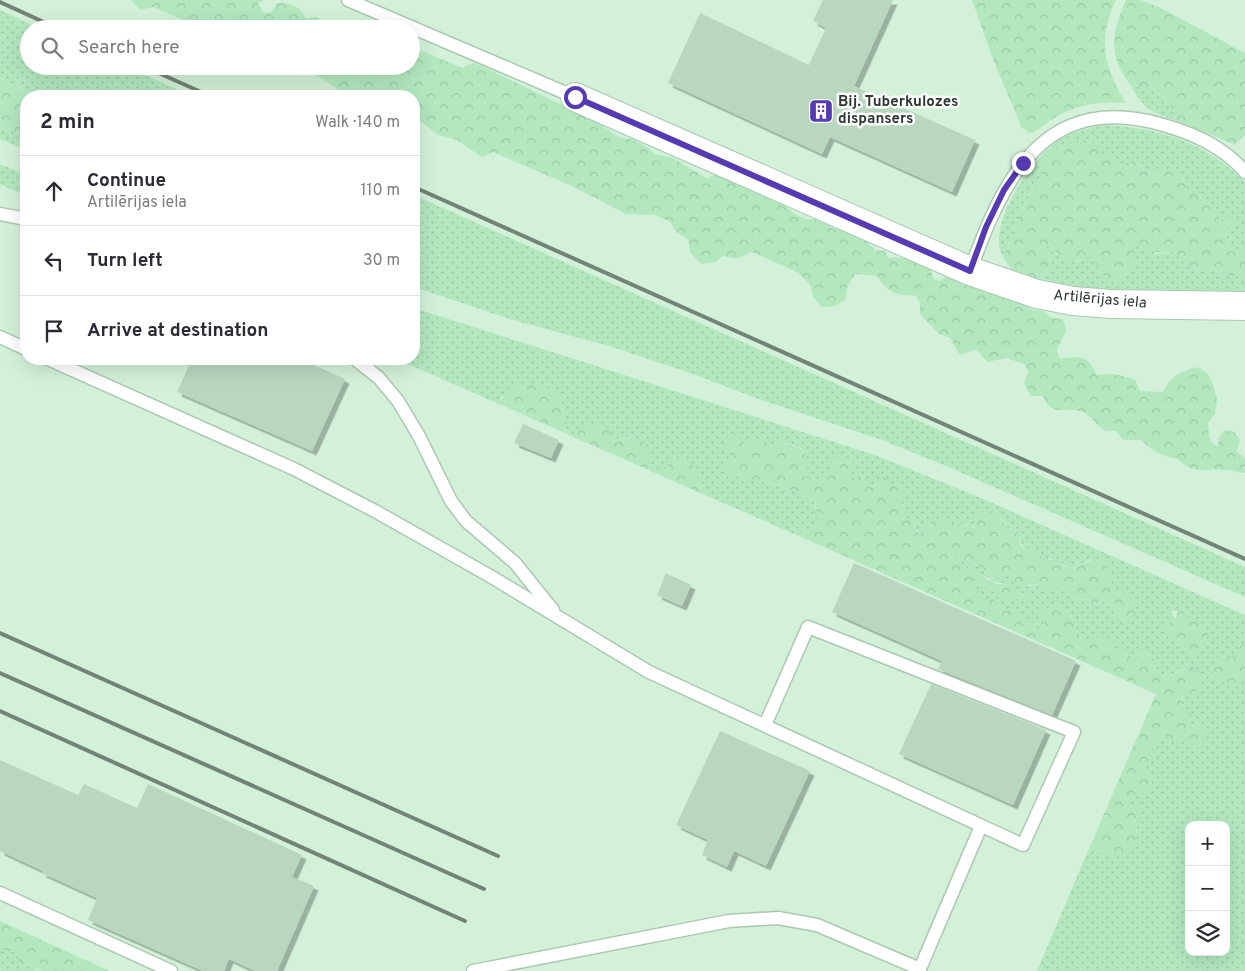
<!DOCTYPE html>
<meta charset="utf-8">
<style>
:root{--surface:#fff;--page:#f7f7f7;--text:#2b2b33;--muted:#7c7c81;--line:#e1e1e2}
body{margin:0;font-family:Overpass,sans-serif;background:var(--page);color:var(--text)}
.controls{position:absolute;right:15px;bottom:15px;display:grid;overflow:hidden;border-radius:10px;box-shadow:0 5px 20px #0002}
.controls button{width:45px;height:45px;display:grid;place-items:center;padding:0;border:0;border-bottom:1px solid var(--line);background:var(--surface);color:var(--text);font:25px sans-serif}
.stop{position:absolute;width:15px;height:15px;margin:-11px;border:4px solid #563ab2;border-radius:50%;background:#fff}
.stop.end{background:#563ab2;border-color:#fff;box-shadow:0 1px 5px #0008}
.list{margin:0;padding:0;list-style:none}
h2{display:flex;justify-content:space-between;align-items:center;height:65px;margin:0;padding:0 20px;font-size:21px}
h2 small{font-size:16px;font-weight:400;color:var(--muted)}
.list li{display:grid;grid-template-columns:32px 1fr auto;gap:15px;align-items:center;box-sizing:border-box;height:70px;padding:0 20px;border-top:1px solid var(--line)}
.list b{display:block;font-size:19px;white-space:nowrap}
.list p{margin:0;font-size:16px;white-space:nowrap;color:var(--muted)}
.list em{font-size:16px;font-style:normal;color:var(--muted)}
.icon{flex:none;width:28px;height:28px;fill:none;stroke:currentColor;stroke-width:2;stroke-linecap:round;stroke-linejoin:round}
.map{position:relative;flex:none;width:1245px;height:971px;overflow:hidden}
.search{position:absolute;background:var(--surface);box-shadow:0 5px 20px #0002;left:20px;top:20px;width:400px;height:55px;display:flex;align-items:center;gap:12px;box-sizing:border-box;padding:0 18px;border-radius:28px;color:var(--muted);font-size:19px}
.panel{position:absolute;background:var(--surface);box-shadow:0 5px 20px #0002;left:20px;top:90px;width:400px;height:275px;border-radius:20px}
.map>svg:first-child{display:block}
.grass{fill:url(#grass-dots);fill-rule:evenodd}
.forest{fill:url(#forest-crowns)}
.building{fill:#b9d6bf;filter:url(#shadow)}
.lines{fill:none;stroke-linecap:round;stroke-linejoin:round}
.service-casing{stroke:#abc8b1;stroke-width:15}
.tertiary-casing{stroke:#abc8b1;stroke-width:30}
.service{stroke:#fff;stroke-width:12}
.tertiary{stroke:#fff;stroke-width:28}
.rail{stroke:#718475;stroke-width:4}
.route{stroke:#563ab2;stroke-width:6}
.labels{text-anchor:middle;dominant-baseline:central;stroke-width:5;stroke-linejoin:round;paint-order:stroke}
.poi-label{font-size:15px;font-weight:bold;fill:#2d3930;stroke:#fff;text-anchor:start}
.street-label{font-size:15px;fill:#2d3930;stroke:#fff}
</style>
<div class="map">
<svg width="1245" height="971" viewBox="0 0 1245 971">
<defs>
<pattern id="grass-dots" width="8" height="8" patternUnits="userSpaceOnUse" patternTransform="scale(1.25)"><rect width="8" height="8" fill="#b3e8bf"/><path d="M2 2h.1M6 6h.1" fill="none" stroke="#9ac8a4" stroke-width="1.8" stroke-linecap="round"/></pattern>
<pattern id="forest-crowns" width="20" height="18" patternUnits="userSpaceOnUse" patternTransform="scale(1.25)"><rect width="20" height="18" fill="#b3e8bf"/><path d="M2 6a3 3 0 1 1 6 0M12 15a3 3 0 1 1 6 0" fill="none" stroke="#9ac8a4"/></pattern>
<filter id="shadow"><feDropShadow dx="4.5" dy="4.5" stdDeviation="0" flood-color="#0004"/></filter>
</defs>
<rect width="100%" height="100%" fill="#d3f1d9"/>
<g class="grass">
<path d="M0,10L41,29H29V66H125L192,96H38L0,78Z"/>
<path d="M1131,86L1153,88L1168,100L1178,121C1154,114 1143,109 1131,86Z"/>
<path d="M1105,125C1162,129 1203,141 1245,182V252L1231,251L1224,228H1231L1235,222H1217L1210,205L1187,188L1157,173L1146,171L1135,163H1119L1112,156L1041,163V178L1032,190L1015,224L1014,236L1007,246L1003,257C1002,254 1000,250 999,246C996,213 1033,156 1061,139C1075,131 1089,128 1105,125Z"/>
<path d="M0,126L26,137V150L0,139Z"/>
<path d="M0,164L26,175V196L0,184Z"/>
<path d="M414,195L1245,567V597L946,466L882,440L758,399L696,375L612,347L513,320L414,287Z"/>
<path d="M1049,243L1056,254L1077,262L1086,256L1094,260L1101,273L1132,270L1136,246L1141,243L1157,254L1174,252L1185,264L1197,269H1211L1226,275L1245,277V295L1198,296L1082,288L1040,279L1051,265L1046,249Z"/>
<path d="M414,308L875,455L979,497L1245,615V645L1238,646V657L1220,681L1238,685L1245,678V971H1037L1091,844L1109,857L1138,832L1135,820L1126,804L1139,792L1150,793L1152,781L1143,768L1152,745L1165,736L1189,724L1180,707L1191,666L1166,677L1154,668L1155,660L1142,651L1136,660L1119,650L1084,643L1074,626L1069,610L1062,612L1051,607L1039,613L1043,618L1045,625L1036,629L1027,621L1006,611L993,599L987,602L976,591L977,586L981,583L988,588L1013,602L1029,595L1015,591L1006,584L993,582L990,578L982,576L970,567L967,568L954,562L951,558L954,554L959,559H966L974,565L977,564L985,572L1010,574L1028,586L1041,583L1054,588H1065L1075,600L1087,599L1101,605L1104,599L1111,597L1112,604L1123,592L1115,591L1109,586L1091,559L1073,568C1063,566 1056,560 1047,557C1045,556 1042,557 1039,557C1025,554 1020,544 1018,531L1008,529L1005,523L989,509L976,527L957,528L950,523L928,526L921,533L902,518L899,496L892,485L879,484L872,488L859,476L854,478L833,468L829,474L818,481L804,477C805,467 810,448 795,446C789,444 786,444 780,441L772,447L749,440L748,447L730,453L729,472L739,475L744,479H759L762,482L774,484L785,489L797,492L804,497L816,499L815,515L824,522L811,535L803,530L801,537L707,496L705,487L698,480L670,463L666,469L657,474L649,470L652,458L630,437L615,441L579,430L575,438L567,434C567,422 562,413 562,401L502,396L499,404L396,359H414ZM1171,611H1178L1193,654L1171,640L1175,619ZM1189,825H1226V952H1189Z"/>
<path d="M0,950L17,952L37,970L44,971H0Z"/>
</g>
<g class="forest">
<path d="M131,0H264L258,4L264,13L271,12L277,3C292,3 298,5 306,18L318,17L326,27L332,29H205L153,7L140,10Z"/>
<path d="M972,0H1116C1097,39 1104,68 1126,103C1099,101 1078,104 1054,118C1046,123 1040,130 1030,133L1022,128L994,62Z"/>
<path d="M1126,0H1140L1163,9L1245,53V135L1235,145L1178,121L1168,100L1153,88L1131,86C1108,57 1111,33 1126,0Z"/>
<path d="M411,50L424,52L463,68L467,65L475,63L594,120L620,138L631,139L644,145L655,154L673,158L707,178L717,174L783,203L793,213L806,219H817L833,228L843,230L853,236L865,239L875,250L885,251L888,258C903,255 916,263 930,268L934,279L940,281L945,277L956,276L1019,300L1031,309L1042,311L1053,318L1063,319L1066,330L1057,350L1060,359C1080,355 1088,355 1097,375L1113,374L1135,379L1140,391L1163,392C1173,374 1179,372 1198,367L1208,374L1213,384L1217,400L1215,414L1208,423L1209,436L1214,445L1218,446L1219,438L1224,430L1234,432L1240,439L1239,446L1236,451L1245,458V473C1240,473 1235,471 1230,470C1207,467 1195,477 1178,459C1162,457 1152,450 1141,440H1123L1116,431C1112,431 1107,431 1104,430C1096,426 1092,415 1083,412C1063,405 1052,419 1043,396H1031L1024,384L1028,372L1024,364L1007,358L987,362L976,349L960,355L950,338L939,334L920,314V303L916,296C897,295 888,294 877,276L855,274L847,288L845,300L835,306L822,307L813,297L810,285L799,273L752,252L736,259L723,256L715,262L701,264L690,252L688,239L677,233L670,222L655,215L626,214L574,187L493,152L482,157L457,140L438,135L419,120L414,119V96H354L339,90L306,69L282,66H411Z"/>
<path d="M0,78L38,96H26V137L0,126Z"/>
<path d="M1084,140L1095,143L1104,156H1112L1119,163H1135L1146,171L1156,173L1171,169L1184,178L1187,188L1211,205L1217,222L1228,217L1235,222L1231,228H1224L1231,251L1245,252V277L1226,275L1211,269H1197L1185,264L1174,252C1161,253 1150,254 1141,243L1136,247L1132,270L1123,281L1110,282L1101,273L1094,260L1086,257C1069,267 1059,259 1049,243L1046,249L1051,265L1040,279C1020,276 1013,275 1003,257L1007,246L1014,236L1015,224L1032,190L1041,178V163C1057,146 1061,143 1084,140Z"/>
<path d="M531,383C542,386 559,390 562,402C563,406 562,410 563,414C566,421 567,426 567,434L499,404C505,390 517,384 531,383Z"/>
<path d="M589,424L609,428L615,441C632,437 636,435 650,447L652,458L649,470L575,438L579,430Z"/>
<path d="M735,434L748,447L749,439L763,440L772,447L780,441C796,450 808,443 806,467L811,470L805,473V477L818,481L823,474H829L833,468L831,460L843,455L853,462L854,471L847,474L854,478L859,476L872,488L879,484L877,478L884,477L892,485L896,483L905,487L903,494L899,496L901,504L906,508L902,517L913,519L917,525L916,531L920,533L928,526H932V523L936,519L946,517L957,527L960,523L970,522L972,528L976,527L977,514L989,509C995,515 1004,521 1008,529L1018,531L1020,544L1024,549L1030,547L1037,550L1038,557L1047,556L1049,559L1060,561L1063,566L1073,568C1092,562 1098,549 1111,572L1108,582C1112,592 1120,590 1128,596C1132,599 1134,605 1137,610L1132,622L1121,625L1111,608L1112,604L1111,597L1104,599L1101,605L1087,599L1075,600L1065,588H1054L1050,591L1041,583C1025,586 1020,587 1010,574L1002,580L985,572L977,564L974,565L967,559L962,561L954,554L951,558L954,562L967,568L970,567C975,572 993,583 998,584C1001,584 1004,584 1007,585C1016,589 1022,596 1033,594L1035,598L1025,601L1020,599L1013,602L997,597L995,592L981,583L977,586V591L987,602L993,599L1006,611L1015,609L1023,614L1027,621H1032L1036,629L1045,625L1043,618H1040L1039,613L1051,607L1059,606L1062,612L1069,610L1074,626L1084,643L1090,637L1111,638L1119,650L1136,660L1142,651L1155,660L1154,668L1166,677L1191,666L1200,671L1201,684L1194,695L1184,691L1180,706L1192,715L1190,724L1198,723L1205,735L1202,746L1193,749L1184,739L1177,744L1165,736L1152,745L1154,756L1143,768L1152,781L1150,793L1139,792L1127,804L1139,805L1142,815L1135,820L1138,832L1131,851L1109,857L1091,844L1156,694L801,537L803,530L811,534L813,526L823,522L815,516L816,499L803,497L797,492L785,489L774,484L762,482L759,479H744L739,475L729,472L723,464L729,458L730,453L724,447L725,438Z"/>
<path d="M676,458L687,460L696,470L698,480L705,487L707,496L657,474C665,469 669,463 676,458Z"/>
<path d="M1178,611L1210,632L1201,647L1193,654L1171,640L1172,634L1165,626L1175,619Z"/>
<path d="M1245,645V678L1238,685L1220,681L1210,670L1219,656L1238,657V646Z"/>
<path d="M0,921L110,971H44L19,962L17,952L0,950Z"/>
</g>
<g class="building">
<path d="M823,0H893L854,86L975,140L952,192L830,137L822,154L668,83L700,13L809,65L826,28L813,21Z"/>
<path d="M192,359H300L345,379L312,451L177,392Z"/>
<path d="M523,424L559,440L551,458L514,443Z"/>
<path d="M854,563L1076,661L1052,715L938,669L942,661L832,612Z"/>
<path d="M666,573L691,585L682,606L657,595Z"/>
<path d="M931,684L1046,730L1013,805L899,754Z"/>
<path d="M720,731L810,771L766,866L734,851L727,867L702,855L708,840L676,825Z"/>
<path d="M0,760L78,795L84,784L137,808L148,784L302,855L292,877L314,886L277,971H255L229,959L224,971H203L88,920L97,898L42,873L43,871L0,851Z"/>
</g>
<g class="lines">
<defs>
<g id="service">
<path d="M348,0L575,97"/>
<path d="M0,214L26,219"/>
<path d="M970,271C1003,179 1044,92 1160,124C1192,133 1223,146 1245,172"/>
<path d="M0,337L26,349"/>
<path d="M48,359L294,469L375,511L490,576L649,672L1023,845L1074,732L808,627L765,725"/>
<path d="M355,359L379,378L398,401L419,436L451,501L466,521L515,563L553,610"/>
<path d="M0,893L171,971"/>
<path d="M473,971L729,921L778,918L817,925L920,969"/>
<path d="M919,971L981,826"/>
</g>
<path id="tertiary" d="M575,97L970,271L1037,294L1073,301L1111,304L1245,306"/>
</defs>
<use href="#service" class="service-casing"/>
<use href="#tertiary" class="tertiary-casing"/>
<use href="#service" class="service"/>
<use href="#tertiary" class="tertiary"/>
<g class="rail">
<path d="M0,2L59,29"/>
<path d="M143,66L210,96"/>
<path d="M414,187L1245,559"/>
<path d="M0,633L498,856"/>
<path d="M0,673L484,889"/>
<path d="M0,711L465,921"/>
</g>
</g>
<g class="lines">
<path class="route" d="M575,97L970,271L986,227L1004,190L1023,163"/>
</g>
<defs>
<symbol id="building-square" viewBox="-11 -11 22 22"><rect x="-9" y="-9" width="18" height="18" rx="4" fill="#563ab2" stroke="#fff"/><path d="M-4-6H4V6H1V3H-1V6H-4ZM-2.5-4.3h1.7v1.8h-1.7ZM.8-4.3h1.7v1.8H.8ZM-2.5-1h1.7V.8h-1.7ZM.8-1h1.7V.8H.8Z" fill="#fff"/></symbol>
</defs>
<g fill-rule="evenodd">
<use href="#building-square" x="807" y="97" width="28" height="28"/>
</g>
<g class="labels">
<g class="poi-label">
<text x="838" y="102">Bij. Tuberkulozes<tspan x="838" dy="17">dispansers</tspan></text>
</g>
<g class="street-label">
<text transform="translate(1100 300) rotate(5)">Artilērijas iela</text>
</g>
</g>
</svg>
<div class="controls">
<button>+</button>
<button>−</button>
<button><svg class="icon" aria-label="layers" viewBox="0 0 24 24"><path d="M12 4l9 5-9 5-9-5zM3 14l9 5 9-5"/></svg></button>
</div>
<div class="stop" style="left:575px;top:97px"></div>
<div class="stop end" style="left:1023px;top:163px"></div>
<div class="search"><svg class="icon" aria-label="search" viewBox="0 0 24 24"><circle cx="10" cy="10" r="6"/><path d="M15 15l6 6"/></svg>Search here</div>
<section class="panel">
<h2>2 min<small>Walk · 140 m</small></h2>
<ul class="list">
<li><svg class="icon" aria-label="ahead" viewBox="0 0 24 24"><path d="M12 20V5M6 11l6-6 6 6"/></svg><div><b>Continue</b><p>Artilērijas iela</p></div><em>110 m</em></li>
<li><svg class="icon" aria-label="left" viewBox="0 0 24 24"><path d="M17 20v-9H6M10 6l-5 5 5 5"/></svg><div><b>Turn left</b></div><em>30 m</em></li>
<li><svg class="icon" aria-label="arrive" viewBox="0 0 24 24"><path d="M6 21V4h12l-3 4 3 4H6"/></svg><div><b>Arrive at destination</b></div></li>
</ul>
</section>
</div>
